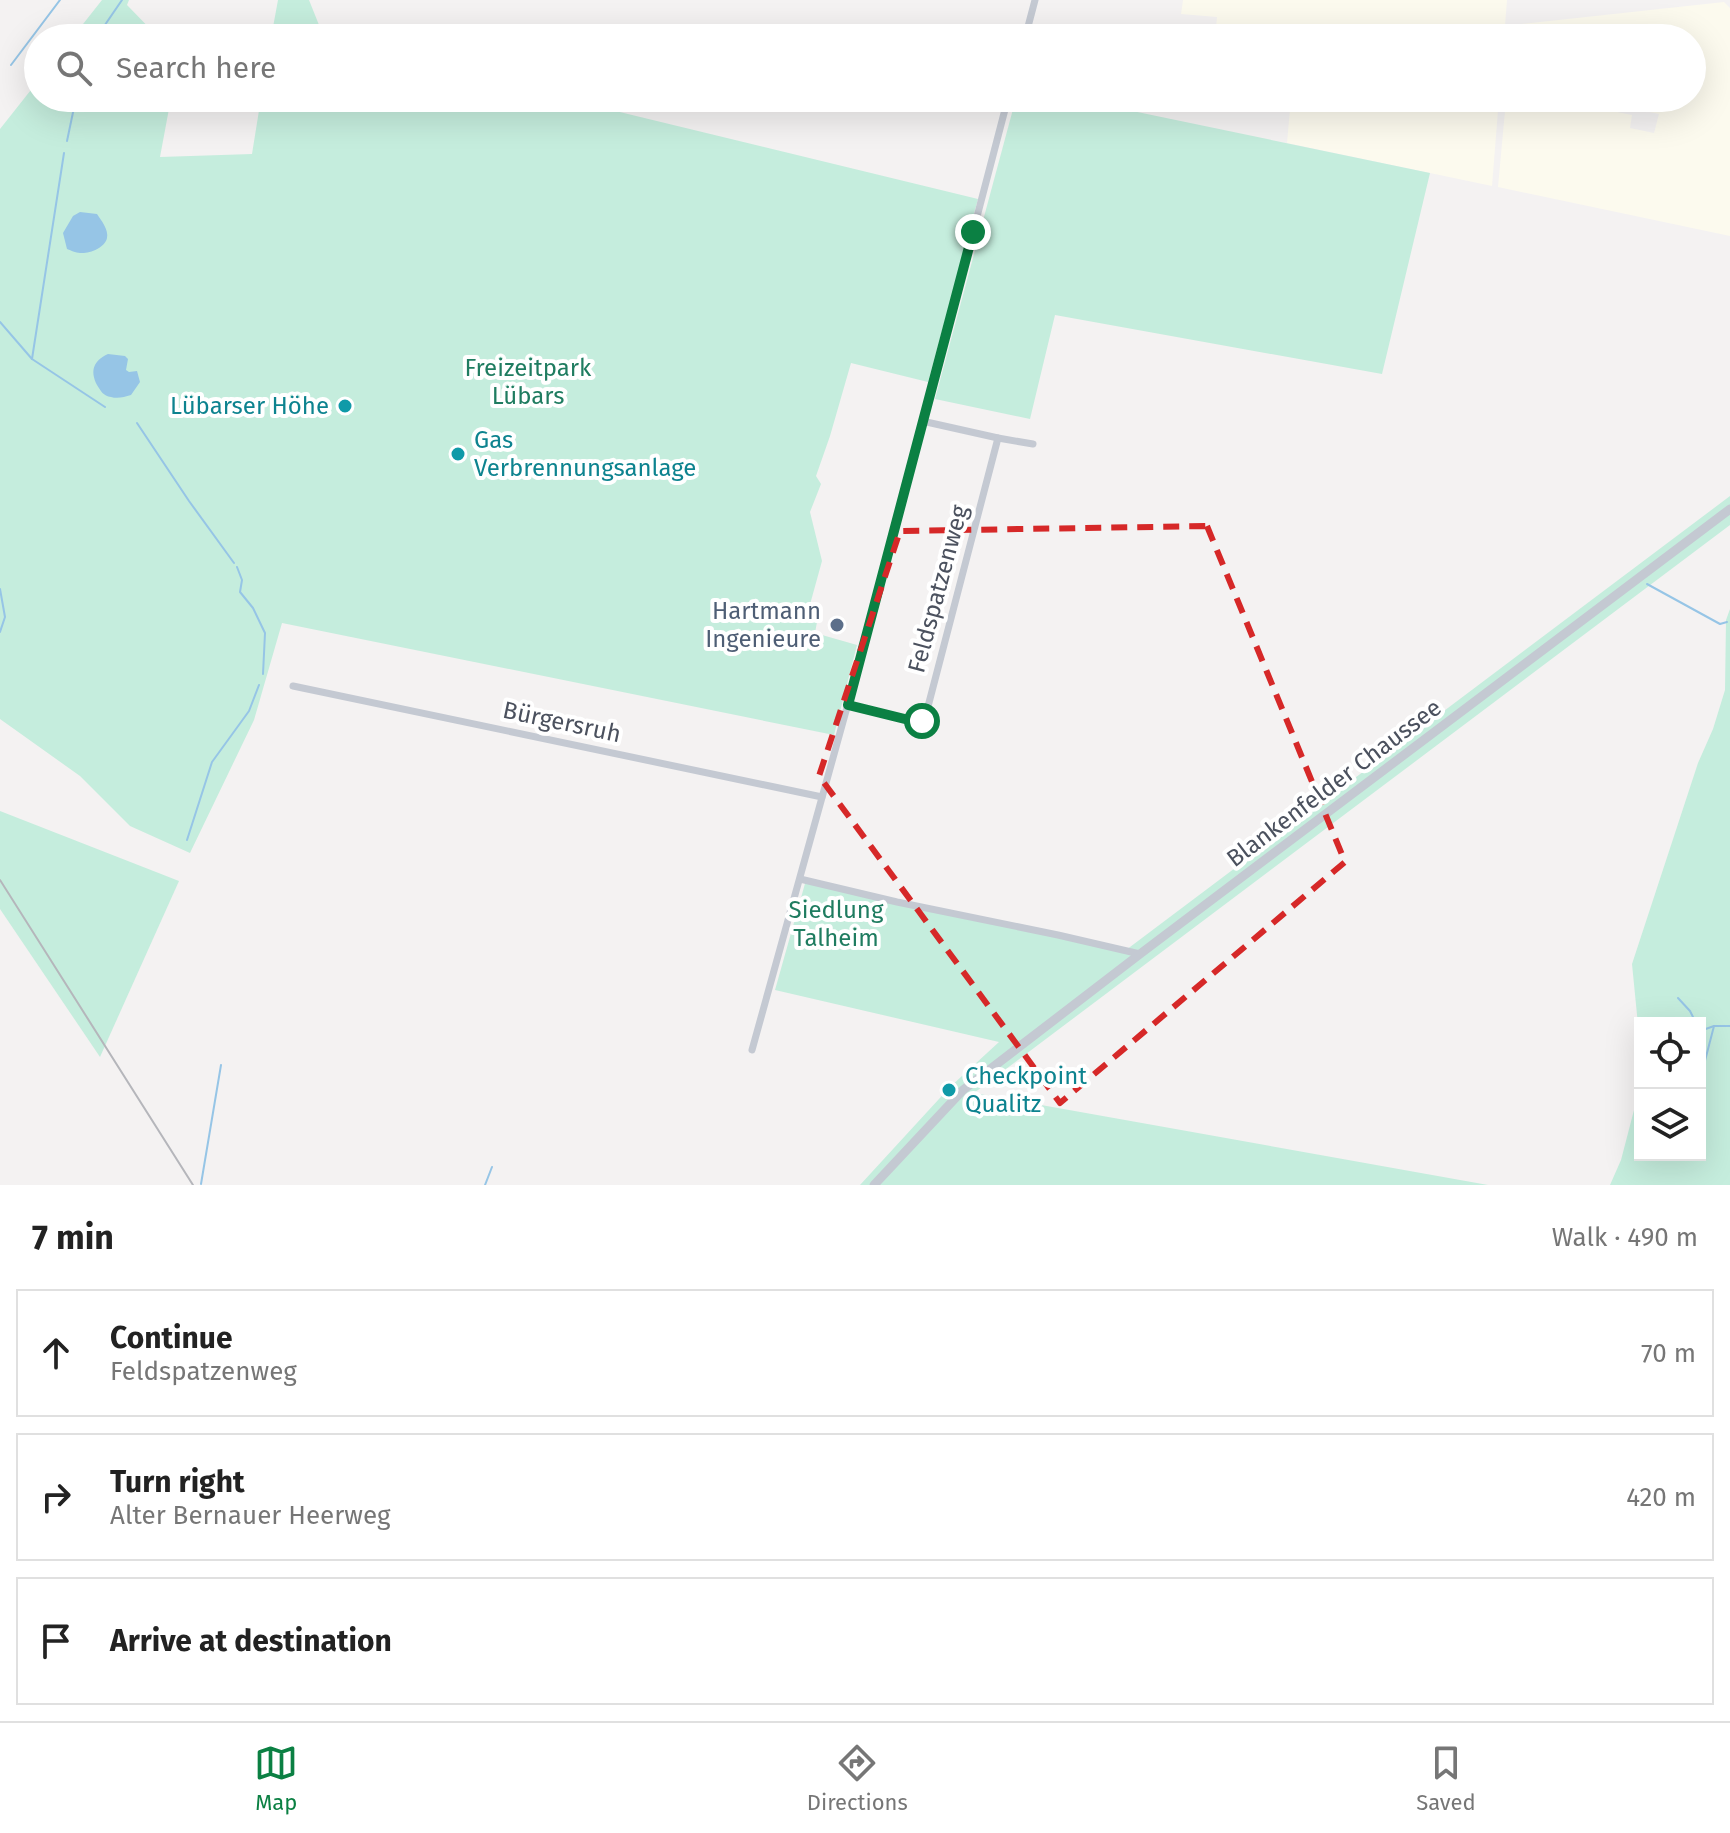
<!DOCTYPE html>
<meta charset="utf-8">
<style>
:root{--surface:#fff;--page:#f6f6f6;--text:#222;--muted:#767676;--line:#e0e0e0;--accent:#0b8043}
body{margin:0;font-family:"Fira Sans",sans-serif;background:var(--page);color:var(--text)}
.controls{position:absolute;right:24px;bottom:24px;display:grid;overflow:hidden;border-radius:0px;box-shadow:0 8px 32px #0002}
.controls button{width:72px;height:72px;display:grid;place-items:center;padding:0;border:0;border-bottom:2px solid var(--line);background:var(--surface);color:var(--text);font:40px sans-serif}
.stop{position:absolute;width:24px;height:24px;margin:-18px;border:6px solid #0b8043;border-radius:50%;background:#fff}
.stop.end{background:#0b8043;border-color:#fff;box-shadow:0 2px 8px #0008}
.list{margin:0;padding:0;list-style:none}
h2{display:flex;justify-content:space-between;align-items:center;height:104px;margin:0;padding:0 32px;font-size:34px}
h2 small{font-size:26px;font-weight:400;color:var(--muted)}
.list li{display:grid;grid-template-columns:52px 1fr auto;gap:24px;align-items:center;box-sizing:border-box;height:128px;margin:0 16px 16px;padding:0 16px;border:2px solid var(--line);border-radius:0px}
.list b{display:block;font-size:30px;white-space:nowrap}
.list p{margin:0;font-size:26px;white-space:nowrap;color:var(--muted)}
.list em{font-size:26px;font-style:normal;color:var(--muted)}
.icon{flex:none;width:44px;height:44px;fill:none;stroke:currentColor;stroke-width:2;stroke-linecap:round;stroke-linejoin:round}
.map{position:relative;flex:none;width:1730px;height:1185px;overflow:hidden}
.search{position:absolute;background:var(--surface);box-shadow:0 8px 32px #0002;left:24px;right:24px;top:24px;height:88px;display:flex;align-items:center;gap:20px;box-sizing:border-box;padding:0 28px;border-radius:44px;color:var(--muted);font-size:30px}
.sheet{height:536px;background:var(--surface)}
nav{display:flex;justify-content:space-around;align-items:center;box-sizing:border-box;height:112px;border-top:2px solid var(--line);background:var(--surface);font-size:22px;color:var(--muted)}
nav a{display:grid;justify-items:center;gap:4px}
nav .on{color:var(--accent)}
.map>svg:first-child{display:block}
.commercial{fill:#fcfaee}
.green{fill:#c5eddd}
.water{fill:#96c5e6}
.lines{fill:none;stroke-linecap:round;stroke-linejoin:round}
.stream{stroke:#96c5e6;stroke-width:2}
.minor{stroke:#c4c9d2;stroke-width:7}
.tertiary{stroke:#c4c9d2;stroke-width:9}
.rail{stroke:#b5b6bb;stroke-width:2}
.route{stroke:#0b8043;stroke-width:10}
.marked{fill:none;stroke:#d62828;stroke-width:6;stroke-dasharray:16 10;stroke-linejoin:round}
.culture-dot{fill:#0f9aa8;stroke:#fff;stroke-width:3}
.service-dot{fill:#5c6f8a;stroke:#fff;stroke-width:3}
.labels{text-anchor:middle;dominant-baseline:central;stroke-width:8;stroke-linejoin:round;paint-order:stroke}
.park-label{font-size:24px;fill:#1f7c60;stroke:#fff}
.culture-label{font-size:24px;fill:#0d838f;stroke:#fff;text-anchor:start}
.street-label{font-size:24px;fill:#4b515e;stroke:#fff}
.service-label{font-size:24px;fill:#4e5e75;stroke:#fff;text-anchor:end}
</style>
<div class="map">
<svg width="1730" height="1185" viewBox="0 0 1730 1185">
<rect width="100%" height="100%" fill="#f4f2f2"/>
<g class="commercial">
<path d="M1183,0H1507L1504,38H1215L1217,17L1181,14Z"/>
<path d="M1724,2L1730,8V236L1498,187L1506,100L1508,98H1548L1632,115L1630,128L1654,133L1659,114L1583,98H1692V38H1511L1512,25Z"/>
<path d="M1291,98H1499L1492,186L1287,143Z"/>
</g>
<g class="green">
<path d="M102,0H129L127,5L159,38H72Z"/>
<path d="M278,0H309L319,25L340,38H271Z"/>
<path d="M38,81V98H171L160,157L252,154L261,98H562L978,199L928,382L851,363L830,436L816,476L821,484L810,512L822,561L806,619L817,622L815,633L857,645L834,735L282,623L254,720L190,853L130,826L80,776L0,719V129Z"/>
<path d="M1016,98H1070L1430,173L1382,374L1055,315L1030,419L935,399Z"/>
<path d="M1730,496V525L974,1093L1488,1185H860L950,1087L999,1042L775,990L806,880L1126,950Z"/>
<path d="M1730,609V1185H1610L1621,1160L1640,1087V1155H1700V1023H1640V1045L1632,964L1698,763L1713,729L1725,690L1726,620Z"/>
<path d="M0,811L179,881L100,1057L0,909Z"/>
</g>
<g class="water">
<path d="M80,212L97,214C101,220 109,230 107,238C105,248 89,254 80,253C76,253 70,250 67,249L63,233L73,216Z"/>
<path d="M108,354L125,356L128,359L126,370L129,372L137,371L140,382L131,395C124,397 118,399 111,397C103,396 101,391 97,385C90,371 93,361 108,354Z"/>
</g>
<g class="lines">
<g class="stream">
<path d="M96,38L122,0"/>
<path d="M11,65L60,0"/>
<path d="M67,141L76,98"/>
<path d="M0,322L32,359L105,407"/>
<path d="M32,359L64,153"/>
<path d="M137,423L189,501L234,563"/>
<path d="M237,567L242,580L240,592L253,608L265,633L263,674"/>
<path d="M1647,584L1720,624L1727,622"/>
<path d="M0,589L5,617L0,632"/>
<path d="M187,840L212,762L249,711L259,685"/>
<path d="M1678,998L1690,1011L1696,1023"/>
<path d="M1700,1031L1714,1026H1730"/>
<path d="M1700,1080L1714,1026"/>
<path d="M201,1184L221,1065"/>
<path d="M485,1185L492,1167"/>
</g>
<g class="minor">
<path d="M1025,38L1035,0"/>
<path d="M922,421L998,438L1033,444"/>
<path d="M293,686L822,797"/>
<path d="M848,705L917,722L922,721L925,718L998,438"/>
<path d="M800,879L897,902L1058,935L1140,954"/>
<path d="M752,1050L879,592L1008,98"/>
</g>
<path class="tertiary" d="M874,1185L963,1090L1140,954L1730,509"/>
<path class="rail" d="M0,880L193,1185"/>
</g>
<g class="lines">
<path class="route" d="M922,721L917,722L848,705L973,232"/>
</g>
<path class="marked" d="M1207,526L1345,862L1060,1103L819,776L900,531Z"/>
<g class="culture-dot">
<circle cx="345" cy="406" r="8"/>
<circle cx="458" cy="454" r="8"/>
<circle cx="949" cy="1090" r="8"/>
</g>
<circle class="service-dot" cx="837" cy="625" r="8"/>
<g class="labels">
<g class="park-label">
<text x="528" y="368">Freizeitpark<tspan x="528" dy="28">Lübars</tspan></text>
<text x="836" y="910">Siedlung<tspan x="836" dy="28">Talheim</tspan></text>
</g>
<g class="culture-label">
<text x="329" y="406" text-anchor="end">Lübarser Höhe</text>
<text x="474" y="440">Gas<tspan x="474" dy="28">Verbrennungsanlage</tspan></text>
<text x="965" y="1076">Checkpoint<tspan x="965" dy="28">Qualitz</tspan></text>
</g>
<g class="street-label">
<text transform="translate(938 589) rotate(-75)">Feldspatzenweg</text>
<text transform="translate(562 722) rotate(12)">Bürgersruh</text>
<text transform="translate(1334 783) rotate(-37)">Blankenfelder Chaussee</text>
</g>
<g class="service-label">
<text x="821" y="611">Hartmann<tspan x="821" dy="28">Ingenieure</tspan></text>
</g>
</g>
</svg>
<div class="controls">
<button><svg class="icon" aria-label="locate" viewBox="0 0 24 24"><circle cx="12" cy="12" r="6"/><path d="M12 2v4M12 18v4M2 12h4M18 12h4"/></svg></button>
<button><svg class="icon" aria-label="layers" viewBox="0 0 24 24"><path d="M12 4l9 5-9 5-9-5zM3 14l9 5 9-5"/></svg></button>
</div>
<div class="stop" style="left:922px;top:721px"></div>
<div class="stop end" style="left:973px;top:232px"></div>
<div class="search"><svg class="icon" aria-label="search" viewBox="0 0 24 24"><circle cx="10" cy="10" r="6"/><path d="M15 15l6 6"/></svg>Search here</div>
</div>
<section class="sheet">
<h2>7 min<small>Walk · 490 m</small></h2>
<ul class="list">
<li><svg class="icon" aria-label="ahead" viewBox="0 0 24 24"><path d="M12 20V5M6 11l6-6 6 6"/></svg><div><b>Continue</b><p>Feldspatzenweg</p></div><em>70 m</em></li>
<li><svg class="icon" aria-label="right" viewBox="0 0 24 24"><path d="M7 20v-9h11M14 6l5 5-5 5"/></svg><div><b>Turn right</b><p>Alter Bernauer Heerweg</p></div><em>420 m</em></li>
<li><svg class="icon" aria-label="arrive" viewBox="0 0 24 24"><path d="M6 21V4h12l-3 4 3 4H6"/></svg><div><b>Arrive at destination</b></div></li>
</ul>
</section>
<nav>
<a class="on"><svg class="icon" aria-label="map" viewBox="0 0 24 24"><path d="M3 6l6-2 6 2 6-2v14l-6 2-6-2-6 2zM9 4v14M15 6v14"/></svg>Map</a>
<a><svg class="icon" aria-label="directions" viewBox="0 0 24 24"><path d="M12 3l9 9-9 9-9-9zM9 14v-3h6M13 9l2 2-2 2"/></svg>Directions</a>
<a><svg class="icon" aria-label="saved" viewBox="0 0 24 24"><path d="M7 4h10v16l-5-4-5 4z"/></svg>Saved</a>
</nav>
